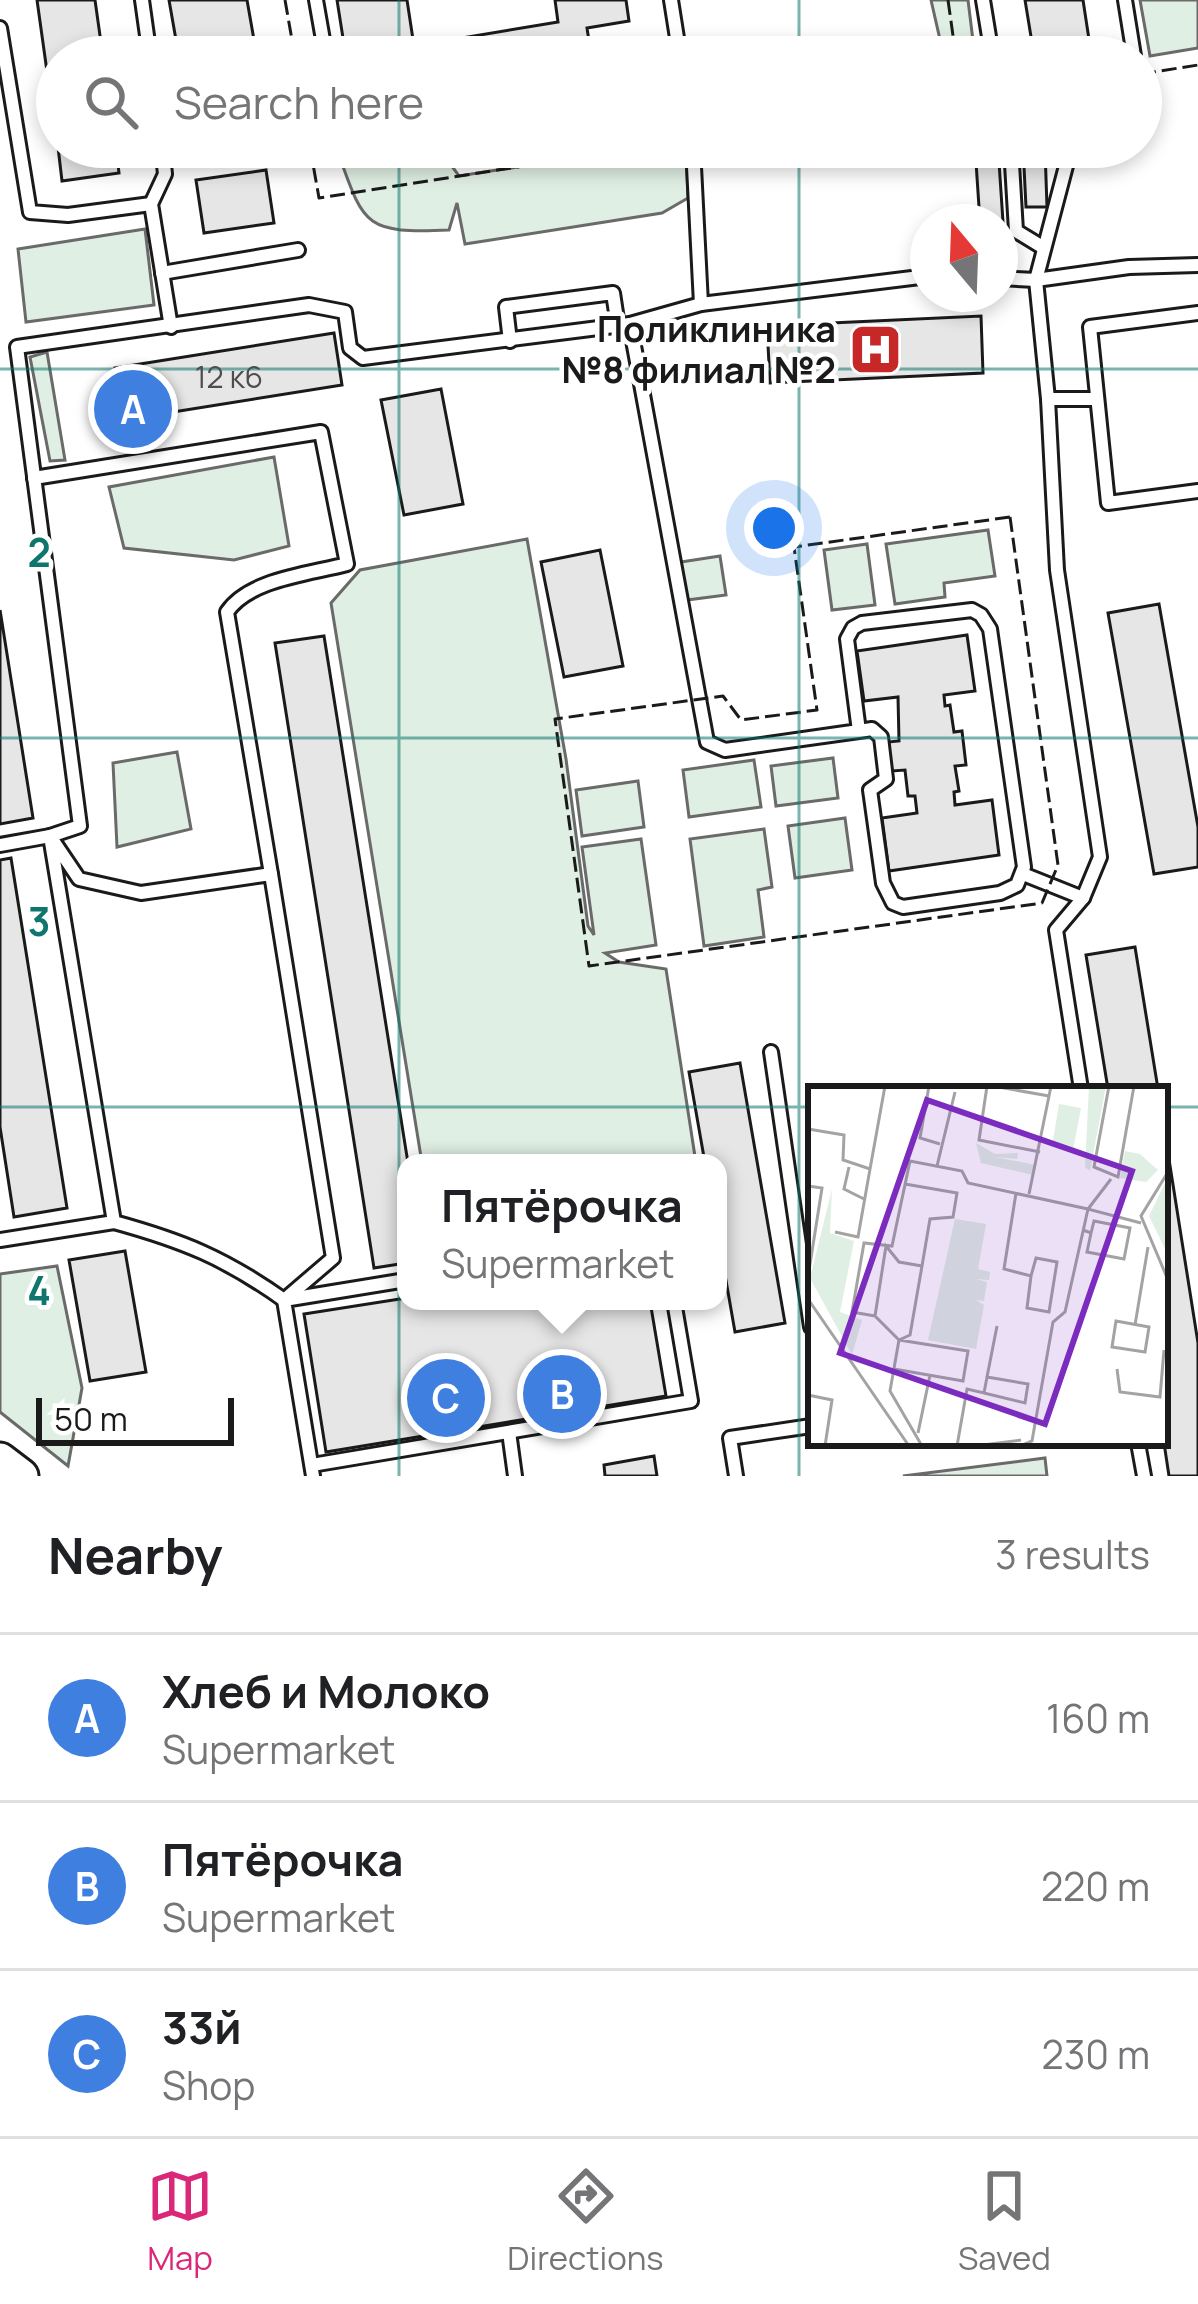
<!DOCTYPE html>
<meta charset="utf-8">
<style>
:root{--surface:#fff;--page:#f6f6f6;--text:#202124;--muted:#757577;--line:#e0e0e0;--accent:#db2777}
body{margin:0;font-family:Manrope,sans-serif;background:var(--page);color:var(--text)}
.compass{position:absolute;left:910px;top:204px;width:108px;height:108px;border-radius:50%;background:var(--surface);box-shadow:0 6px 18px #0003;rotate:341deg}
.scale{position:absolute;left:36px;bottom:30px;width:198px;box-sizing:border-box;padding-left:12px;border:6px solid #1a1a1a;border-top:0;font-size:33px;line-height:42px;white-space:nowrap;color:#1a1a1a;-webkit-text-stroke:9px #fff;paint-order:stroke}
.you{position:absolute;left:774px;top:528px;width:42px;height:42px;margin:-30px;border:9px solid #fff;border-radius:50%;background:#1a73e8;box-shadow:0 0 0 18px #1a73e833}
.badge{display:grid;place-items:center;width:78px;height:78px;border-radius:50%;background:var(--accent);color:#fff;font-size:39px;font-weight:700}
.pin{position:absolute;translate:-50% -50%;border:6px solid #fff;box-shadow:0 3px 12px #0006}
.popup{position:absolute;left:397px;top:1154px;width:330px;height:156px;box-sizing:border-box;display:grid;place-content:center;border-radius:24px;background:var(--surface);filter:drop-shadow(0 3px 9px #0005);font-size:39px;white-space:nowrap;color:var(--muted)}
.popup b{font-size:45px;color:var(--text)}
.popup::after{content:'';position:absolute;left:50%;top:100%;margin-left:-24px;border:24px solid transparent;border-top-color:var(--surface)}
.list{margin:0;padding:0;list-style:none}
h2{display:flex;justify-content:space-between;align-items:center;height:156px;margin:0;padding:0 48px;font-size:51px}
h2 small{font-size:39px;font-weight:400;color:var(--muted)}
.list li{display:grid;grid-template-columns:78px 1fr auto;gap:36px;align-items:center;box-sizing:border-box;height:168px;padding:0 48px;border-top:3px solid var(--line)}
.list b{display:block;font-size:45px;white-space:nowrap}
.list p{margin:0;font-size:39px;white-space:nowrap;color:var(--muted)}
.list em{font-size:39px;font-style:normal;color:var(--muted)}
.icon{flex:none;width:66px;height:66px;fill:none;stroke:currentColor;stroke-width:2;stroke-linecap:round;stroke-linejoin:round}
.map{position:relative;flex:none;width:1198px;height:1476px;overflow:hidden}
.search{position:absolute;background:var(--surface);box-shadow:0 6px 18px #0003;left:36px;right:36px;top:36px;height:132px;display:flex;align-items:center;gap:30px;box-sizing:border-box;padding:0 42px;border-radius:66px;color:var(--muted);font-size:45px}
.sheet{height:660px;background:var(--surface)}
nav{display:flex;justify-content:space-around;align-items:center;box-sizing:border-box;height:168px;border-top:3px solid var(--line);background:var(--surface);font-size:33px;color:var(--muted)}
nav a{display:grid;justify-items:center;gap:6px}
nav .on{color:var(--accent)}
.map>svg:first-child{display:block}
.green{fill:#e0efe3;stroke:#6a6a6a;stroke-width:3}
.building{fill:#e6e6e6;stroke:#1a1a1a;stroke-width:3}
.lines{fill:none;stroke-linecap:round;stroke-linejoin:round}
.lane-casing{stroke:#1a1a1a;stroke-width:18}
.secondary-casing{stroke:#1a1a1a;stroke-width:39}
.lane{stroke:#fff;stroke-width:12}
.secondary{stroke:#fff;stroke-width:33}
.fence{stroke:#1a1a1a;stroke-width:3;stroke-dasharray:15 6;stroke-linecap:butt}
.grid{fill:none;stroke:#0f766e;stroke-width:3;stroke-opacity:0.55}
.labels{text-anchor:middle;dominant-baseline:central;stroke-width:9;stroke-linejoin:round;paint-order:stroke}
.number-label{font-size:30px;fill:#4d4d4d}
.poi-label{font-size:36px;font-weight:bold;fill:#1a1a1a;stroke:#fff;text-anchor:end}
.inset-road{fill:none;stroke:#a3a3a3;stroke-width:3}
.view{fill:#7b2cbf;fill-opacity:0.15;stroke:#7b2cbf;stroke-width:6}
.inset-edge{fill:none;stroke:#1a1a1a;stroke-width:6}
.grid-label{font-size:39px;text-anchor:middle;font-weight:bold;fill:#0f766e;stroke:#fff;stroke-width:9;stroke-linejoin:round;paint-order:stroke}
</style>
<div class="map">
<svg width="1198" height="1476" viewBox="0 0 1198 1476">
<rect width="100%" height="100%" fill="#fff"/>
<g class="green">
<path d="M931,0H968L975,57H944Z"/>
<path d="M1140,0H1198V48L1150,56Z"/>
<path d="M336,147L440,150L459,176L645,147H686L688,198L662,213L465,244L457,203L449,230C362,234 364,225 336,147Z"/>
<path d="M452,147H567L455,166Z"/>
<path d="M145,229L154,305L26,322L18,249Z"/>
<path d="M47,352L65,460L50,461L30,357Z"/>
<path d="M274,457L289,546L234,560L124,548L109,487Z"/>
<path d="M988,530L995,576L944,583L945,597L895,604L886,544Z"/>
<path d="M527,539L566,759L588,926L594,935L582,847L641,839L656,945L605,953L619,962L666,969L696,1163H422L331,603L360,570Z"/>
<path d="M867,544L875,605L832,610L824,550Z"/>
<path d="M720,556L726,595L687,600L681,562Z"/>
<path d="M177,752L191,829L117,847L113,763Z"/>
<path d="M833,758L838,798L776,806L771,766Z"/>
<path d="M754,760L761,807L689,817L683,770Z"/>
<path d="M638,781L644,827L582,836L576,790Z"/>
<path d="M845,818L852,870L795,878L788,826Z"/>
<path d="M764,829L772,887L758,890L764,937L704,946L690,839Z"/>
<path d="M57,1266L82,1388L68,1466L0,1412V1274Z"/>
<path d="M1045,1458L1047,1476H903Z"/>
</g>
<g class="building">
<path d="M37,0H95L103,57H57V143Z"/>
<path d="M169,0H247L257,57H179Z"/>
<path d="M337,0H407L414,46L558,22L555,0H626L629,21L587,28L591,54L570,57H346Z"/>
<path d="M1025,0H1083L1090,46L1034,55Z"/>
<path d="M58,147H116L119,173L62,181Z"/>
<path d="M220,147H272L274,157L223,166Z"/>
<path d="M975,147H998L1004,237H1000V222H980Z"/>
<path d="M1023,147H1056L1045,149L1047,207H1026Z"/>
<path d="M266,170L274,223L204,233L196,180Z"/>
<path d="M981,316L983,373L770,383L767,326Z"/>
<path d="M334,333L342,385L123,420L115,368Z"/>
<path d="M441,389L463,504L404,515L381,400Z"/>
<path d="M600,550L623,666L564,677L541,562Z"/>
<path d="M1159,604L1198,827V867L1154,874L1108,613Z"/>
<path d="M0,610L33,818L0,824Z"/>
<path d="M967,635L975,691L944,695L945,706L950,705L954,732L962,731L966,765L955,766L959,791L954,792L955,805L992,800L999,855L889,871L882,818L917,813L915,796H908L905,770L892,771L888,742L899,741L898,697L864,701L857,651Z"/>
<path d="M324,636L408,1163L406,1263L374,1268L275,643Z"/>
<path d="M11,858L67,1208L14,1217L0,1127V860Z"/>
<path d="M1135,947L1158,1089H1108L1086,955Z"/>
<path d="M740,1063L785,1323L735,1332L718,1235V1163H705L689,1072Z"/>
<path d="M1165,1134L1198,1343V1476H1169L1164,1443Z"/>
<path d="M125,1251L146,1372L90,1381L69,1260Z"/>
<path d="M406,1298V1301H650L666,1396L326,1452L304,1314Z"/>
<path d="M654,1456L657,1476H605L604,1465Z"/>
</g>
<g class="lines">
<defs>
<g id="lane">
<path d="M142,0L150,57"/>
<path d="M316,0L326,57"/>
<path d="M671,0L680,57"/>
<path d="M983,0L991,49L997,57"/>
<path d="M1125,0L1134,56L1128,57"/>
<path d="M0,28L30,212L68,215L151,204"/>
<path d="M162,147L165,174L151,204L171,327"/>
<path d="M693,147L701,304"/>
<path d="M1011,147L1016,231L1044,248"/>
<path d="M162,273L298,250"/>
<path d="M1000,278L1036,280L1071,147"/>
<path d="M1198,313L1090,327L1108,503L1198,491"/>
<path d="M630,324L707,742L725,750L859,731L847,639L853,628L862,623L972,610L981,615L990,629L1024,867L1017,885L1000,893L903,907L893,903L883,883L870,790L886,779L881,737L872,729L859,731"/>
<path d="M510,341L506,307L613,293L618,326"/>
<path d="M1048,399H1096"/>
<path d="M34,478L321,432L347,564C310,574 249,579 227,612L271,874"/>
<path d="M50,836L79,879L141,893L271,874L333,1258L284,1300C225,1258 183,1241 114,1222Z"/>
<path d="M0,845L50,836L80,826L17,347L309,305L345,312L350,348L363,358L630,324L701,304L928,276"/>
<path d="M1023,874L1083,898"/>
<path d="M771,1052L811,1327"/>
<path d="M1081,1089L1056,930L1083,898L1100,857L1057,570L1048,399L1036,280L1129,267L1198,265"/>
<path d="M0,1240L114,1222"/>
<path d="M509,1432L515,1476"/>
<path d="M1138,1443L1144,1476"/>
<path d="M312,1465L691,1401L674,1301"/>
<path d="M313,1476L284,1300L406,1280"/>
<path d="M736,1476L730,1438L811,1426"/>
</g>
<path id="secondary" d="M0,1460L21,1476"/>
</defs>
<use href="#lane" class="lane-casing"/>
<use href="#secondary" class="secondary-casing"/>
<use href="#lane" class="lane"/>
<use href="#secondary" class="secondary"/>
<g class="fence">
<path d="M285,0L295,57"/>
<path d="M948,0L956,57"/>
<path d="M1141,74L1198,65"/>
<path d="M310,147L319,198L645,147"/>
<path d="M1010,517L1058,865L1042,903L589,966L555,719L723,696L741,720L817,710L794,547Z"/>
</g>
</g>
<path class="grid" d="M399,0V57M799,0V57M399,147V1476M799,147V1476M0,369H1198M0,738H1198M0,1107H811M1165,1107H1198"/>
<defs>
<symbol id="hospital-square" viewBox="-11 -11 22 22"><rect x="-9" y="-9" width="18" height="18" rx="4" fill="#c62828" stroke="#fff"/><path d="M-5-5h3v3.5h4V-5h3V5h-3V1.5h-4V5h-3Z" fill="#fff"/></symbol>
</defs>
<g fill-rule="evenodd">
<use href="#hospital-square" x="846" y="320" width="59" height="59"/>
</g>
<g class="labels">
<g class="number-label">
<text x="229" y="376">12 к6</text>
</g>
<g class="poi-label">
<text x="836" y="328">Поликлиника<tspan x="836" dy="41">№8 филиал №2</tspan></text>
</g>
</g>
<g transform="translate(808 1086)">
<rect width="360" height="360" fill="#fff"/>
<path d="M281,0H298L282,85L277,81ZM251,18L273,22L265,64L244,60ZM168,57L187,68L210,67L209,73L187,71L228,79L225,89L173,77ZM317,65L332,68L350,84L338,96L312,92ZM360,91V169L341,130ZM24,103L22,147L46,155L32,226L54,234L44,269L2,192ZM147,133L178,138L170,183L182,186L181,194L168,193L179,196L176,215L168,214L176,219L168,263L120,254Z" fill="#e0efe3"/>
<path class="inset-road" d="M121,0L112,52L132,58M179,0L171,54L232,66M185,0L241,10L243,0M301,0L286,81L310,91L326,0M0,43L36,49L35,74L62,83L77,0M129,80L147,6M41,81L36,103L56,113M360,86L333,130L360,194M97,98L149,107L145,131L122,133L114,180M0,100L14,102L0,191M208,107L196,183L223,190L228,172L249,176L241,226L219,222L223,190M221,108L241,10M275,144L283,147L286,135L322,142L316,173L279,166L283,147M27,146L50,151L62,83M78,160L91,176L114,180L102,249L91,254L67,230ZM0,213L101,360M67,230L44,226L56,157L84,160L102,75L154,85L160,97L280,123L303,93M308,235L341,241L337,266L304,261ZM327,239L340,161M86,283L155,295L160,265L91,254L82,305L114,360M309,283L312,306L352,311L356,264M176,307L217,317L220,298L179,291L189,240M0,309L24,314L17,360M110,347L122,289M149,360L159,303L176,307L179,291M167,360L213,354M212,360L224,355L245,236L257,226L280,123L333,137"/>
<path class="view" d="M119,14L324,85L237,338L32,267Z"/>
<rect width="360" height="360" class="inset-edge"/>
</g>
<g class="grid-label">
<text x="39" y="567">2</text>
<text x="39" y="936">3</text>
<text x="39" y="1305">4</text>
</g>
</svg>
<svg class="compass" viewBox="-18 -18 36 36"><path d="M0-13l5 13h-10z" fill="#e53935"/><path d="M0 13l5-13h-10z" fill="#757577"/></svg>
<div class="scale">50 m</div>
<div class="you"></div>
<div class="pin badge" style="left:133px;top:409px;background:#3f7fe0">A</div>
<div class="pin badge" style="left:562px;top:1394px;background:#3f7fe0">B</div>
<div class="popup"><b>Пятёрочка</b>Supermarket</div>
<div class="pin badge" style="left:446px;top:1398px;background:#3f7fe0">C</div>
<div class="search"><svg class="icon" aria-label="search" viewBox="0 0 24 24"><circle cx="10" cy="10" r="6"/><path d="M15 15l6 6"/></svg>Search here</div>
</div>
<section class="sheet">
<h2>Nearby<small>3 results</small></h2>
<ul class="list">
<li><span class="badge" style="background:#3f7fe0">A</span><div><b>Хлеб и Молоко</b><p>Supermarket</p></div><em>160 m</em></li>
<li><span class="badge" style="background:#3f7fe0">B</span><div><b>Пятёрочка</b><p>Supermarket</p></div><em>220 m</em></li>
<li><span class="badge" style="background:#3f7fe0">C</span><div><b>33й</b><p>Shop</p></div><em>230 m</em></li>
</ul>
</section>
<nav>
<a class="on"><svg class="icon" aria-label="map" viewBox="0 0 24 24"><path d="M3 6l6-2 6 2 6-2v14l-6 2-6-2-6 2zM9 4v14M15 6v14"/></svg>Map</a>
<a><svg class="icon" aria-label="directions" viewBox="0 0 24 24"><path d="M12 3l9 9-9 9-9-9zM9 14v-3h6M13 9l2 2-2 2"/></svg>Directions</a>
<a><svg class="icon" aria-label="saved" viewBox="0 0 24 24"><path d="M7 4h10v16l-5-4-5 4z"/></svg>Saved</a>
</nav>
